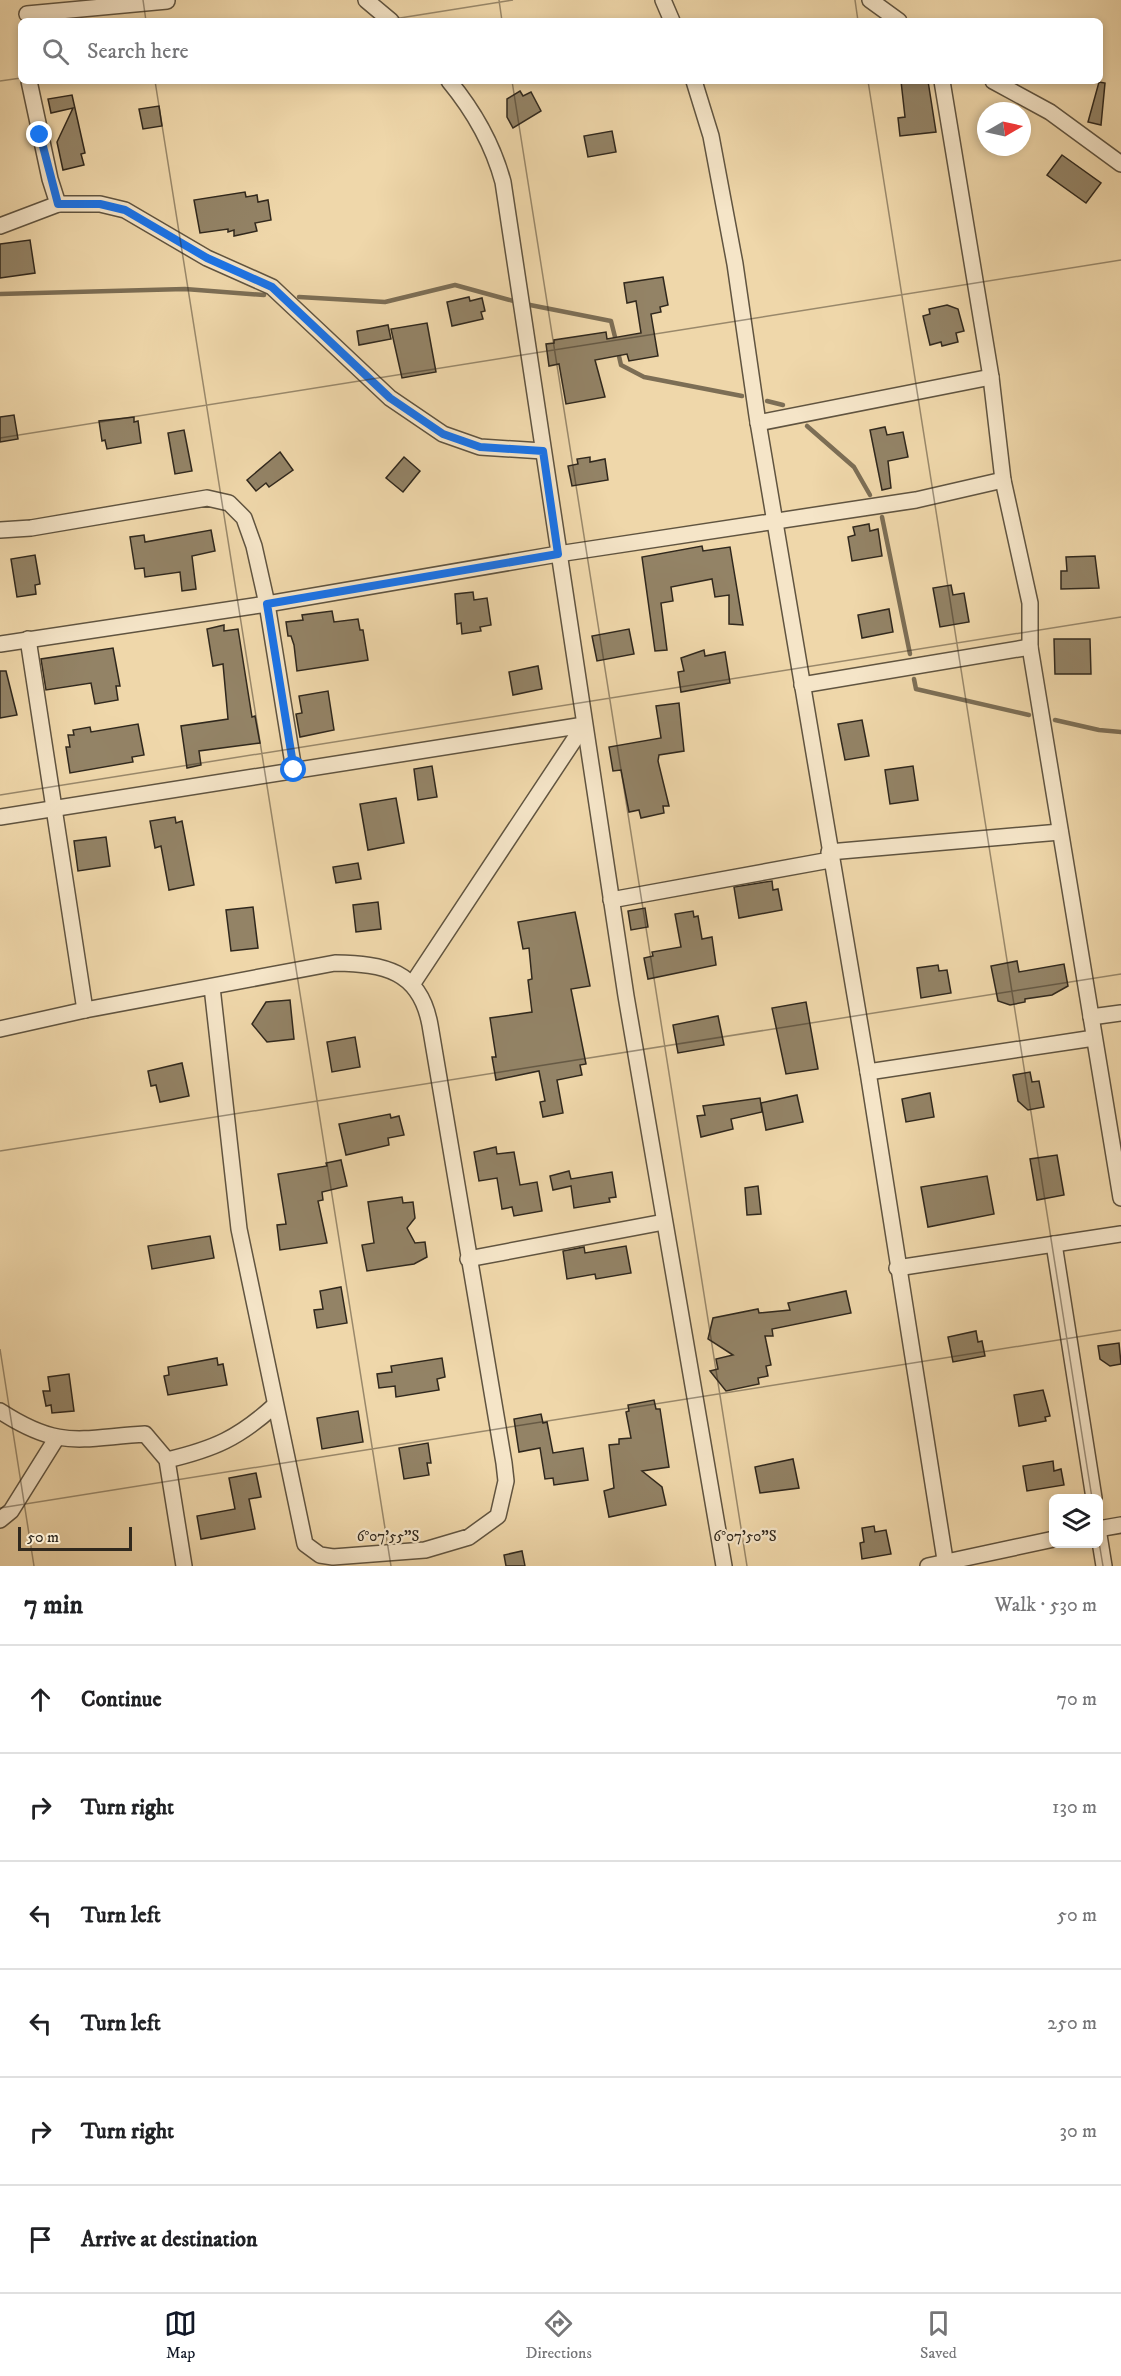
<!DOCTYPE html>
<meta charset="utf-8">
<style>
:root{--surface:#fff;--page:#f6f6f6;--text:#202124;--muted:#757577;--line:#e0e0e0;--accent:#111827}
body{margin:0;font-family:"IM FELL DW Pica",serif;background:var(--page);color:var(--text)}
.controls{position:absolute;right:18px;bottom:18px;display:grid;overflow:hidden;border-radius:9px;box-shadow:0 3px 9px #0003}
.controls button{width:54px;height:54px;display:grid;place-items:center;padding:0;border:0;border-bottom:2px solid var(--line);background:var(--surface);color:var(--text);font:30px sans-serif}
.compass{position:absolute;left:977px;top:102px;width:54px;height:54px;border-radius:50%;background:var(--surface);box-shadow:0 3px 9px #0003;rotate:81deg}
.scale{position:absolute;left:18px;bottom:15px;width:114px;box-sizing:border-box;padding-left:6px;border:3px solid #30281d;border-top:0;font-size:16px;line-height:21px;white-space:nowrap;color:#30281d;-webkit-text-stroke:4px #f5e5c8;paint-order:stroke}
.stop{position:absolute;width:18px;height:18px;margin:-14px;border:4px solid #1a73e8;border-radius:50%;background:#fff}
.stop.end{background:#1a73e8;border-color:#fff;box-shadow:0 2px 6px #0008}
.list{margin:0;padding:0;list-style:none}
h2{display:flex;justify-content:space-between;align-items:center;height:78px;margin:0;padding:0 24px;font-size:26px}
h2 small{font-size:20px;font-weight:400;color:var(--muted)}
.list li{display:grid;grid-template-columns:39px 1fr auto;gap:18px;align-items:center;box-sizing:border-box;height:108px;padding:0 24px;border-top:2px solid var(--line)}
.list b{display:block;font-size:22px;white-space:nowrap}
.list em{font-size:20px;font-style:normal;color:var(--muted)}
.icon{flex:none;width:33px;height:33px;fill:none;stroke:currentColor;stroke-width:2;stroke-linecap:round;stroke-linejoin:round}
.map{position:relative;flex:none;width:1121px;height:1566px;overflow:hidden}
.search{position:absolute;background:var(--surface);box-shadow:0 3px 9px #0003;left:18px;right:18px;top:18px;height:66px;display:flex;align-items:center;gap:15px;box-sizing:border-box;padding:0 21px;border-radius:9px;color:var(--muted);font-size:22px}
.sheet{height:726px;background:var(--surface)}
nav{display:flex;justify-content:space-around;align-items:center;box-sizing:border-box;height:84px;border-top:2px solid var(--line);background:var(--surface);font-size:16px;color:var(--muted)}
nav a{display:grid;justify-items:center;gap:3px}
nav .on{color:var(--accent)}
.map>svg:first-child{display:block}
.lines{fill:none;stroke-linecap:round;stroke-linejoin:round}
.stream{stroke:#7c6e55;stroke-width:4.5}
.building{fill:#938366;stroke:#30281d;stroke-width:1.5}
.minor-casing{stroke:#605440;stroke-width:18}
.minor{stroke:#f5e5c8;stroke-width:15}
.route{stroke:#1a73e8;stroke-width:8}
.ticks{fill:none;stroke:#30281d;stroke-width:1.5;stroke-opacity:0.45}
.ticks-label{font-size:15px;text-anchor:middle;fill:#30281d;stroke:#f5e5c8;stroke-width:4.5;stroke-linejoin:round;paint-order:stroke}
</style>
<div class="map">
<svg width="1121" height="1566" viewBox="0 0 1121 1566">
<rect width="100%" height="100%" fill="#efd7aa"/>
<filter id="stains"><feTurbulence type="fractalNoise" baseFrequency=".00333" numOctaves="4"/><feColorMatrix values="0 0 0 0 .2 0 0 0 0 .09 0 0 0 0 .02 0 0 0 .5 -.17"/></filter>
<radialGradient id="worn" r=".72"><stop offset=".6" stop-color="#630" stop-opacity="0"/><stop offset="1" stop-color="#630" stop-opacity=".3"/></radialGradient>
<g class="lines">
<g class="stream">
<path d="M0,294L185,289L264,295"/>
<path d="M299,297L385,302L455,285L517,302"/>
<path d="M525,304L611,321L616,341"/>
<path d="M618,352L621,365L644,377L742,396"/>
<path d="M767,401L783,405"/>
<path d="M807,426L854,467L870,495"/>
<path d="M882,517L910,654"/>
<path d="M914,679L916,689L1029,715"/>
<path d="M1055,720L1099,730L1121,732"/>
</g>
</g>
<g class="building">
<path d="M901,81H928L936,132L900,136L898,118L905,117Z"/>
<path d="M1099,82L1105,83L1101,125L1088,122Z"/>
<path d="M520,91L523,96L531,92L541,111L513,128L507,117V99Z"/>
<path d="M72,95L85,153L81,154L84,165L63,170L57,142L73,108L51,113L48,99Z"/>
<path d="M159,106L162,126L143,129L139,109Z"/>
<path d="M612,131L616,152L588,157L584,136Z"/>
<path d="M1062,155L1101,183L1086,203L1047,175Z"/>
<path d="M245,192L246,197L257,195L258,202L268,200L271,220L255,223L257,231L234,236V230L228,232V229L200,233L194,200Z"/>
<path d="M30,240L35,273L0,278V244Z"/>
<path d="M663,277L668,305L660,307L661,312L651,314L658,356L629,361L627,354L595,360L605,397L566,404L559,364L549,366L546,344L554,343V340L606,332L607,339L641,333L636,301L627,303L624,283Z"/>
<path d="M469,297L470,301L482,298L485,311L481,312L483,319L452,326L447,302Z"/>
<path d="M947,305L958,309L964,331L956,333L958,342L942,346L941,342L930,345L923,316L930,314L929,309Z"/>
<path d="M427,323L436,372L402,378L391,329Z"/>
<path d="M388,325L391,339L359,345L357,331Z"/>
<path d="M14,415L18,439L0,442V417Z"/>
<path d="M134,417V422L138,421L141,443L107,449L105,440L102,441L99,421Z"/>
<path d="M885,427L887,435L903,432L908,457L888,461L891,488L882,490L870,430Z"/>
<path d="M184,430L192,471L175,474L168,433Z"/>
<path d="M280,452L293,470L269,487L266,483L256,491L247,480Z"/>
<path d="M404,457L420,471L403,492L386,478Z"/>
<path d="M590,457V462L605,459L608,480L572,486L568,466L578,464L577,459Z"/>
<path d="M869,524L870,531L878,529L882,556L852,561L848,537L855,535L853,527Z"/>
<path d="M211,530L215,551L192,556L196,589L182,591L180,572L145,577L144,568L135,569L130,537L144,535L145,542Z"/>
<path d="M702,546L703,551L730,547L743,625L729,624V595L715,597L712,579L671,587L673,601L661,603L667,650L655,651L642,557Z"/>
<path d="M35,555L40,584L35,585L36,594L17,597L11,559Z"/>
<path d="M1095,556L1099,588L1061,589V571H1067L1066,557Z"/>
<path d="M951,585L953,595L964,593L969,622L940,627L933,588Z"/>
<path d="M473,592L474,600L487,598L491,625L480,627L481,631L462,634L461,623L457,624L455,594Z"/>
<path d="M889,609L893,632L862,638L858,615Z"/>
<path d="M332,611L334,622L358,619L360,630H363L368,660L297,671L294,645L291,636H288L286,622L303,620L302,615Z"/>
<path d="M224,625V631L238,629L252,717L255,716L260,743L199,751L201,765L187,768L181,726L228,719L223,664L213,666L207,629Z"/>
<path d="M629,629L634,654L597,661L592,636Z"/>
<path d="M1054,639H1090L1091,674H1055Z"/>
<path d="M113,648L120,686H116L118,700L95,704L91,683L46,690L41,659Z"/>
<path d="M704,650L705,656L725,652L730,683L681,692L678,672L684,671L681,658Z"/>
<path d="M538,666L542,689L513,695L509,672Z"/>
<path d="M0,671H6L17,715L0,718Z"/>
<path d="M328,691L334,730L300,737L296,714L302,713L299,696Z"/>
<path d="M679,703L684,751L659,755L658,761L669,806H663L664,813L641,818L639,810L629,812L621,770L613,771L609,747L661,738L656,706Z"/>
<path d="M862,720L869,756L845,760L838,724Z"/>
<path d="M138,724L144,755L132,757L133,762L70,773L66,747H70L68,735H74L73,730L90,727L91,732Z"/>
<path d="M432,766L437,797L418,800L414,769Z"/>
<path d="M913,766L918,800L890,804L885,770Z"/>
<path d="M396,798L404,843L368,850L360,804Z"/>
<path d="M175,817L176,823L182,821L194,885L169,890L161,846L155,848L150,821Z"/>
<path d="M106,837L110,866L78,871L74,841Z"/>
<path d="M358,863L361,879L336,883L333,867Z"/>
<path d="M772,881L773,890L778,889L782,910L739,918L734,887Z"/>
<path d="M378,902L381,929L356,932L353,905Z"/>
<path d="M253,907L258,948L231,951L226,910Z"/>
<path d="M645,908L648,927L631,930L628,911Z"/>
<path d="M693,911L694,917L698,916L702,939L712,937L716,965L648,979L644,958L653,956L652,952L681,947L675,914Z"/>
<path d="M575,912L590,986L571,989L586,1064L580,1065L582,1075L557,1080L563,1113L543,1117L540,1102L545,1101L539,1071L496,1080L492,1057H496L490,1018L532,1012L528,980L532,979L529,948L523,949L518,922Z"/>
<path d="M1017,961L1019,972L1064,964L1068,986L1052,995L1025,999V1002L1010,1005L998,1001L991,966Z"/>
<path d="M938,965L939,971L947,970L951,993L921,998L917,968Z"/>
<path d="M290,1000L294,1039L267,1042L252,1024L266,1002Z"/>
<path d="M806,1002L818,1069L786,1074L772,1008Z"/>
<path d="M718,1016L724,1045L678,1053L673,1025Z"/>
<path d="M355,1037L360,1067L332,1072L327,1042Z"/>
<path d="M182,1063L189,1096L160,1102L156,1085L151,1086L148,1071Z"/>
<path d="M1030,1072L1032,1082L1039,1081L1044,1107L1028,1110L1018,1101L1013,1075Z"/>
<path d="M930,1093L934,1117L906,1122L902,1099Z"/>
<path d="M797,1095L803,1122L766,1130L761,1103Z"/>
<path d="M760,1098L762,1112L731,1119L733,1129L701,1137L697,1116L705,1115L703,1106Z"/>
<path d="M390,1114L391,1118L399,1116L404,1135L388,1138L389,1145L346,1155L339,1124Z"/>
<path d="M496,1147L497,1154L514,1152L520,1185L537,1182L542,1211L514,1216L512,1207L502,1209L497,1178L479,1181L474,1152Z"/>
<path d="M1057,1155L1064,1195L1037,1200L1030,1159Z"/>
<path d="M341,1160L347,1186L322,1192L323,1200L318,1201L327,1243L280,1250L277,1225L286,1224L278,1174L327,1166L326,1163Z"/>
<path d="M569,1171L571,1179L612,1172L616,1197L609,1198L610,1202L574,1208L571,1186L553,1190L550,1176Z"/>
<path d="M987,1176L994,1214L928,1227L921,1187Z"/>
<path d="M758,1186L761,1214L747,1215L745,1188Z"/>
<path d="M402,1197L403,1203L413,1202L415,1218L407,1228L415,1243L425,1242L427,1257L414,1264L367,1271L362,1245L374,1243L368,1202Z"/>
<path d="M210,1236L214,1258L152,1269L148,1246Z"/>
<path d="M626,1246L631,1273L596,1279L595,1274L567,1279L563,1251L584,1247L585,1253Z"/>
<path d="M341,1287L347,1323L317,1328L314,1310L323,1309L320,1291Z"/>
<path d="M846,1291L851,1313L772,1329L773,1336H765L771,1365L766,1366L768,1376L758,1378L759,1384L726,1391L710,1371L718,1369L716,1359L733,1355L708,1339L713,1318L758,1309L759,1313L790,1310L788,1303Z"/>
<path d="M976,1331L978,1342L982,1341L985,1356L953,1362L948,1337Z"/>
<path d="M1119,1343L1121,1364L1110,1366L1100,1359L1098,1346Z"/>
<path d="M217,1358L218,1365L223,1364L227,1385L168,1395L164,1376L169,1375L168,1367Z"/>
<path d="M442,1358L445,1377L437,1379L439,1390L396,1397L395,1386L379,1388L377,1374L392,1372L391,1366Z"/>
<path d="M69,1374L74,1411L52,1413L51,1405L46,1406L43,1391H50L48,1377Z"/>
<path d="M1043,1390L1050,1416L1045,1417L1046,1421L1019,1426L1014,1395Z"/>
<path d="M654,1400L656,1409H660L669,1467L642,1471L662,1487L666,1505L609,1517L604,1491L614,1488L609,1445L619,1444V1439L631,1438L626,1412L629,1411L628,1405Z"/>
<path d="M358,1411L363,1442L322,1449L317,1418Z"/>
<path d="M541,1414L543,1423L547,1422L553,1453L583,1448L588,1480L554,1485L553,1478L545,1479L540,1448L519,1452L514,1419Z"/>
<path d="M428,1443L431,1463H427L429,1475L404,1479L399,1448Z"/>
<path d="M793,1459L799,1488L760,1493L755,1467Z"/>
<path d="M1053,1461L1054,1471L1061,1469L1064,1485L1027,1491L1023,1466Z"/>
<path d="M256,1473L261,1497L249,1499L255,1529L201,1539L197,1516L235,1509L229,1478Z"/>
<path d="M874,1526L875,1532L886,1530L891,1554L862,1559L860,1543L864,1542L862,1528Z"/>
<path d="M522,1551L525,1566H506L504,1555Z"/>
</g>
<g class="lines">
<defs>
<g id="minor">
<path d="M366,0L391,21"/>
<path d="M663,0L672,21"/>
<path d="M870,0L899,21"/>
<path d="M27,14L167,1"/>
<path d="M29,81L50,179L58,204"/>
<path d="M449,81C473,110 493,145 503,182L626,996L724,1566"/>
<path d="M694,81L711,136L735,264L757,416L868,1072L946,1566"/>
<path d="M942,81L991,377L1003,480L1030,603V647L1121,1198"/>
<path d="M993,81L1050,112L1121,164"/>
<path d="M0,226L58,204H100L125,210L207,258L272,287L390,398L443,434L480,447L543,451"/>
<path d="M758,423L991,377"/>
<path d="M0,530L31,528L207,498L229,503L244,518L254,546L267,604L294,770"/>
<path d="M28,639L85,1010"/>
<path d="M0,644L267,604L558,554L916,500L1003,480"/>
<path d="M802,685L1030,647"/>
<path d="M0,817L584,725"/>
<path d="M829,852L1060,832"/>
<path d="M611,900L830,860"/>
<path d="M413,983L584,725"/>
<path d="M1091,1017L1121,1013"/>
<path d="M0,1029L85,1010L335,963C384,964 420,970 430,1025L504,1463L506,1481L498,1516L469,1537L425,1550L333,1557L320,1555L305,1544L239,1229L212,987"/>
<path d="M868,1072L1094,1038"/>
<path d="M1054,1244L1094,1498"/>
<path d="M468,1259L664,1222"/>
<path d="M897,1268L1121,1234"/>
<path d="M0,1411C60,1450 79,1438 145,1434L167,1460L184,1566"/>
<path d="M167,1460C214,1449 239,1438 275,1405"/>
<path d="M0,1520L11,1511L56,1439"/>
<path d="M1098,1529L1104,1566"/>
<path d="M1098,1529L1121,1525"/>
<path d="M928,1566L1054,1539"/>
</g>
</defs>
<use href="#minor" class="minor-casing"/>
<use href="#minor" class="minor"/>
</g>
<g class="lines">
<path class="route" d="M40,135L58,204H100L125,210L207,258L272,287L390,398L443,434L480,447L543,451L558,554L267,604L294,770"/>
</g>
<path class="ticks" d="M143,0L146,21M499,0L502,21M855,0L858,21M381,21L513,0M0,81L21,78M155,81L391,1566M512,81L747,1566M868,81L1092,1498M0,438L1121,260M0,795L1121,617M0,1151L1121,974M0,1349L34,1566M0,1508L1121,1330M1098,1536L1103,1566"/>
<g class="ticks-label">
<text x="388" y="1541">6°07'55"S</text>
<text x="745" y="1541">6°07'50"S</text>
</g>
<rect width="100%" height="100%" filter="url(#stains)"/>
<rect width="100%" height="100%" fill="url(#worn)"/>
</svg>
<div class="controls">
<button><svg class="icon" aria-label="layers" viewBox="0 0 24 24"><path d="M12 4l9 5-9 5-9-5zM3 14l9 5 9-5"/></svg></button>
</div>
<svg class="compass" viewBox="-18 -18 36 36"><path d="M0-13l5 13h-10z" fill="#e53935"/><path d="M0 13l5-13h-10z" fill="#757577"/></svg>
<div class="scale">50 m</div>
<div class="stop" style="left:294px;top:770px"></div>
<div class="stop end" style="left:40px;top:135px"></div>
<div class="search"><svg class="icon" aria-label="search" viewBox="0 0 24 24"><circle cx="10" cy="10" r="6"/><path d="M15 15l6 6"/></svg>Search here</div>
</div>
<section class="sheet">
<h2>7 min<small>Walk · 530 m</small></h2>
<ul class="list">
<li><svg class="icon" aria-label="ahead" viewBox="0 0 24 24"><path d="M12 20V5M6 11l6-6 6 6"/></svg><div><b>Continue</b></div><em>70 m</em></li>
<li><svg class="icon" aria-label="right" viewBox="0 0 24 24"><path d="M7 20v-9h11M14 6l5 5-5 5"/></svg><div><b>Turn right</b></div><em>130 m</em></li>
<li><svg class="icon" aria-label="left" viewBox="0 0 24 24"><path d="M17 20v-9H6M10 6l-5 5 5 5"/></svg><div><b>Turn left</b></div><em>50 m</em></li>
<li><svg class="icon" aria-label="left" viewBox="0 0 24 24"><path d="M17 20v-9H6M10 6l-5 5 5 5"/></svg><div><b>Turn left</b></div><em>250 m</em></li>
<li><svg class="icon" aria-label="right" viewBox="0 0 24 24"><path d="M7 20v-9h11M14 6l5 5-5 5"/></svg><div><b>Turn right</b></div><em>30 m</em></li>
<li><svg class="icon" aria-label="arrive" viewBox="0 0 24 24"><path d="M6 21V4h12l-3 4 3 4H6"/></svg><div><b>Arrive at destination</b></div></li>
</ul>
</section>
<nav>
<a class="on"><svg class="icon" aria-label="map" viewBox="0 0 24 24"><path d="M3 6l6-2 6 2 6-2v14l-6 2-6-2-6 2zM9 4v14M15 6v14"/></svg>Map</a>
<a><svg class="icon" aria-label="directions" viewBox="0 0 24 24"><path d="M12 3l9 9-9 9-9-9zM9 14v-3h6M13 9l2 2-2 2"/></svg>Directions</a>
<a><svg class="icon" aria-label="saved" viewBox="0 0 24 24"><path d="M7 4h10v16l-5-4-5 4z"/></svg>Saved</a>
</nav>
